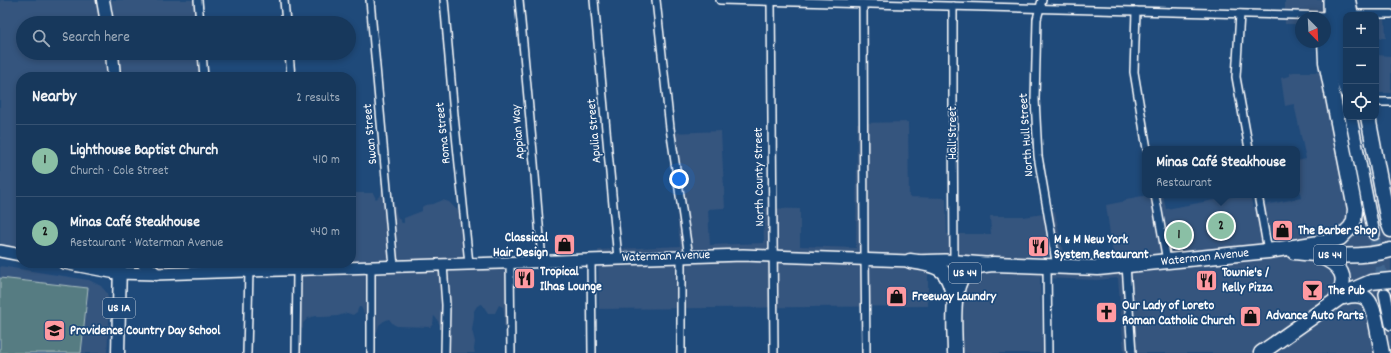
<!DOCTYPE html>
<meta charset="utf-8">
<style>
:root{--surface:#17385c;--page:#203f62;--text:#f1f3f6;--muted:#9eacbb;--line:#365272;--accent:#8abfa5}
body{margin:0;font-family:Dekko,sans-serif;background:var(--page);color:var(--text)}
.controls{position:absolute;right:12px;top:12px;display:grid;overflow:hidden;border-radius:8px;box-shadow:0 2px 6px #0003}
.controls button{width:36px;height:36px;display:grid;place-items:center;padding:0;border:0;border-bottom:1px solid var(--line);background:var(--surface);color:var(--text);font:20px sans-serif}
.compass{position:absolute;left:1295px;top:12px;width:36px;height:36px;border-radius:50%;background:var(--surface);box-shadow:0 2px 6px #0003;rotate:156deg}
.you{position:absolute;left:679px;top:179px;width:14px;height:14px;margin:-10px;border:3px solid #fff;border-radius:50%;background:#1a73e8;box-shadow:0 0 0 6px #1a73e833}
.badge{display:grid;place-items:center;width:26px;height:26px;border-radius:50%;background:var(--accent);color:#111;font-size:13px;font-weight:700}
.pin{position:absolute;translate:-50% -50%;border:2px solid #fff;box-shadow:0 1px 4px #0006}
.popup{position:absolute;left:1142px;top:146px;width:158px;height:52px;box-sizing:border-box;display:grid;place-content:center;border-radius:8px;background:var(--surface);filter:drop-shadow(0 1px 3px #0005);font-size:13px;white-space:nowrap;color:var(--muted)}
.popup b{font-size:15px;color:var(--text)}
.popup::after{content:'';position:absolute;left:50%;top:100%;margin-left:-8px;border:8px solid transparent;border-top-color:var(--surface)}
.list{margin:0;padding:0;list-style:none}
h2{display:flex;justify-content:space-between;align-items:center;height:52px;margin:0;padding:0 16px;font-size:17px}
h2 small{font-size:13px;font-weight:400;color:var(--muted)}
.list li{display:grid;grid-template-columns:26px 1fr auto;gap:12px;align-items:center;box-sizing:border-box;height:72px;padding:0 16px;border-top:1px solid var(--line)}
.list b{display:block;font-size:15px;white-space:nowrap}
.list p{margin:0;font-size:13px;white-space:nowrap;color:var(--muted)}
.list em{font-size:13px;font-style:normal;color:var(--muted)}
.icon{flex:none;width:22px;height:22px;fill:none;stroke:currentColor;stroke-width:2;stroke-linecap:round;stroke-linejoin:round}
.map{position:relative;flex:none;width:1391px;height:353px;overflow:hidden}
.search{position:absolute;background:var(--surface);box-shadow:0 2px 6px #0003;left:16px;top:16px;width:340px;height:44px;display:flex;align-items:center;gap:10px;box-sizing:border-box;padding:0 14px;border-radius:22px;color:var(--muted);font-size:15px}
.panel{position:absolute;background:var(--surface);box-shadow:0 2px 6px #0003;left:16px;top:72px;width:340px;height:196px;border-radius:16px}
.map>svg:first-child{display:block}
.built{fill:#34547e}
.green{fill:#567c82;stroke:#aabec0}
.lines{fill:none;stroke-linecap:round;stroke-linejoin:round}
.secondary-tunnel{stroke:#41658e;stroke-width:11;stroke-dasharray:11 5.5;stroke-linecap:butt}
.street-casing{stroke:#fff;stroke-width:10}
.secondary-casing{stroke:#fff;stroke-width:14}
.primary-casing{stroke:#fff;stroke-width:15}
.highway-casing{stroke:#fff;stroke-width:17}
.street{stroke:#1f4a7a;stroke-width:7}
.secondary{stroke:#1f4a7a;stroke-width:11}
.primary{stroke:#1f4a7a;stroke-width:12}
.highway{stroke:#1f4a7a;stroke-width:14}
.labels{text-anchor:middle;dominant-baseline:central;stroke-width:3.5;stroke-linejoin:round;paint-order:stroke}
.shield{fill:#1f4a7a;stroke:#bcc9d7;stroke-width:1}
.shield-label{font-size:12px;font-weight:bold;fill:#fff}
.street-label{font-size:13px;fill:#fff;stroke:#1f4a7a}
.poi-label{font-size:13px;font-weight:bold;fill:#fff;stroke:#1f4a7a;text-anchor:start}
</style>
<div class="map">
<svg width="1391" height="353" viewBox="0 0 1391 353">
<rect width="100%" height="100%" fill="#1f4a7a"/>
<filter id="ink" filterUnits="userSpaceOnUse"><feTurbulence type="fractalNoise" baseFrequency=".025" numOctaves="2"/><feDisplacementMap in="SourceGraphic" scale="8" xChannelSelector="R" yChannelSelector="G"/><feConvolveMatrix kernelMatrix="1 2 1 2 8 2 1 2 1" color-interpolation-filters="sRGB"/></filter>
<g filter="url(#ink)">
<g class="built">
<path d="M0,0H198L200,23H23V53H203L205,77H21V256L0,252Z"/>
<path d="M1285,0H1335L1346,16V117H1359L1370,182L1391,178V353H1124L1118,278L1096,280L1040,278L1043,353H946L945,291L943,285L938,278L935,275L928,272V306L599,309L598,250L680,246L670,133L721,131L725,208L708,209L710,245L764,243L763,208L800,209V246L856,248L857,123L908,122L909,197L946,198L947,234H991L990,216H1024V217L1055,212L1064,257L1090,258L1113,256L1106,205L1126,201V199L1148,195H1163L1166,209L1241,195H1250L1253,207L1301,198L1297,174V161L1306,159L1294,104L1285,106L1281,78L1290,76V73L1293,72H1319L1316,42H1325V18H1301V24H1285Z"/>
<path d="M1376,15H1385L1386,38H1376Z"/>
<path d="M1376,55L1391,56V93H1376Z"/>
<path d="M381,178L387,182L390,206L395,205L397,216L402,223H404V218L422,211V207L425,205L433,204L443,200L449,202L456,209L465,212L470,262L511,261V323L504,326V313L503,307L499,305L495,313H488L482,304L477,306L474,311V317L472,330L475,342L474,349L475,353H446V337L440,340V325L436,318L434,316L433,324L430,327L397,326L393,324L389,319L384,321L379,325L377,332L372,330L371,326L366,327L365,315L361,307H359L357,312L353,315L347,313L338,316L324,317L315,316L308,318L303,323V329L297,327L298,273H101L53,263H351V193H373L376,199L381,195Z"/>
<path d="M0,266L89,280L101,286L107,293L110,308L107,353H0Z"/>
</g>
<path class="green" d="M0,278L88,288L81,353H0Z"/>
<g class="lines">
<path class="secondary-tunnel" d="M1374,234L1384,288"/>
<defs>
<g id="street">
<path d="M198,0L200,23"/>
<path d="M284,0L286,23"/>
<path d="M370,0L394,267"/>
<path d="M444,0L454,115L469,264"/>
<path d="M519,0L534,163L542,262"/>
<path d="M594,0L618,259"/>
<path d="M656,0L670,128L689,257"/>
<path d="M720,0L1329,16"/>
<path d="M1042,0L1037,19L1035,99L1038,156L1057,267"/>
<path d="M771,1L774,353"/>
<path d="M863,4L864,259"/>
<path d="M953,6V112L954,260"/>
<path d="M1136,11L1134,72L1147,149"/>
<path d="M1240,14L1236,77L1249,149"/>
<path d="M1350,14H1391"/>
<path d="M202,53L204,77"/>
<path d="M289,53L291,77"/>
<path d="M1376,102H1391"/>
<path d="M1155,195L1167,261"/>
<path d="M1258,195L1268,251"/>
<path d="M681,257V353"/>
<path d="M865,259L866,353"/>
<path d="M591,260L592,353"/>
<path d="M510,263L511,353"/>
<path d="M443,265L446,305L445,353"/>
<path d="M1126,265L1132,353"/>
<path d="M371,267V353"/>
<path d="M1047,267L1048,353"/>
<path d="M247,353L249,271"/>
<path d="M296,353L297,270"/>
</g>
<g id="secondary">
<path d="M1329,0C1329,31 1335,64 1346,93"/>
<path d="M1339,0L1340,28L1345,64"/>
<path d="M1351,117L1374,234"/>
<path d="M0,251L21,255"/>
<path d="M64,263L116,273L156,274L743,255L910,261L945,260L985,263"/>
<path d="M1385,294L1391,324"/>
</g>
<g id="primary">
<path d="M103,0L107,23"/>
<path d="M112,53L114,77"/>
<path d="M143,263L156,274"/>
<path d="M77,265L84,263"/>
<path d="M118,353L120,263"/>
</g>
<g id="highway">
<path d="M1348,0L1351,15"/>
<path d="M1368,117L1388,222L1391,230"/>
<path d="M1294,252C1327,255 1359,259 1391,250"/>
<path d="M1319,256C1341,265 1350,277 1336,299"/>
<path d="M910,261C940,265 948,268 954,299"/>
<path d="M1344,297C1367,291 1372,301 1376,322C1378,332 1380,343 1382,353"/>
<path d="M955,353C955,333 950,288 965,274C972,266 984,265 994,264L1098,268L1268,251L1332,241L1340,238L1351,227L1354,220L1355,209L1326,62L1325,40L1329,16"/>
<path d="M1261,353L1348,292L1371,282L1391,280"/>
</g>
</defs>
<use href="#street" class="street-casing"/>
<use href="#secondary" class="secondary-casing"/>
<use href="#primary" class="primary-casing"/>
<use href="#highway" class="highway-casing"/>
<use href="#street" class="street"/>
<use href="#secondary" class="secondary"/>
<use href="#primary" class="primary"/>
<use href="#highway" class="highway"/>
</g>
</g>
<defs>
<symbol id="shop-square" viewBox="-11 -11 22 22"><rect x="-9" y="-9" width="18" height="18" rx="4" fill="#ff9aa2" stroke="#1f4a7a"/><path d="M-5-2.5h2.3a2.7 3.5 0 0 1 5.4 0H5L5.5 6h-11ZM-1.5-2.5h3a1.5 2.3 0 0 0-3 0Z" fill="#111"/></symbol>
<symbol id="restaurant-square" viewBox="-11 -11 22 22"><rect x="-9" y="-9" width="18" height="18" rx="4" fill="#ff9aa2" stroke="#1f4a7a"/><path d="M-5-6h1v4h1v-4h1v4h1v-4h1v5L-1.5 .5V6h-2V.5L-5-1ZM5-6V6H3V1.5H1.5Q1.5-4 5-6Z" fill="#111"/></symbol>
<symbol id="bar-square" viewBox="-11 -11 22 22"><rect x="-9" y="-9" width="18" height="18" rx="4" fill="#ff9aa2" stroke="#1f4a7a"/><path d="M-6-5H6L.8 .8V4.5H3.5V6h-7V4.5H-.8V.8Z" fill="#111"/></symbol>
<symbol id="church-square" viewBox="-11 -11 22 22"><rect x="-9" y="-9" width="18" height="18" rx="4" fill="#ff9aa2" stroke="#1f4a7a"/><path d="M-1.2-6h2.4v3.5h3.3v2.4h-3.3V6h-2.4V-.1h-3.3v-2.4h3.3Z" fill="#111"/></symbol>
<symbol id="school-square" viewBox="-11 -11 22 22"><rect x="-9" y="-9" width="18" height="18" rx="4" fill="#ff9aa2" stroke="#1f4a7a"/><path d="M0-5L7-2L0 1L-7-2ZM-4 1L0 2.5L4 1V4Q0 6-4 4Z" fill="#111"/></symbol>
</defs>
<g fill-rule="evenodd">
<use href="#shop-square" x="1270" y="218" width="25" height="25"/>
<use href="#shop-square" x="552" y="232" width="25" height="25"/>
<use href="#restaurant-square" x="1026" y="234" width="25" height="25"/>
<use href="#restaurant-square" x="512" y="266" width="25" height="25"/>
<use href="#restaurant-square" x="1194" y="268" width="25" height="25"/>
<use href="#bar-square" x="1300" y="278" width="25" height="25"/>
<use href="#shop-square" x="884" y="284" width="25" height="25"/>
<use href="#church-square" x="1094" y="300" width="25" height="25"/>
<use href="#shop-square" x="1238" y="304" width="25" height="25"/>
<use href="#school-square" x="42" y="318" width="25" height="25"/>
</g>
<g class="labels">
<g class="shield">
<rect x="1314" y="245" width="32" height="20" rx="3"/>
<rect x="949" y="263" width="32" height="20" rx="3"/>
<rect x="103" y="298" width="32" height="20" rx="3"/>
</g>
<g class="shield-label">
<text x="1330" y="255">US 44</text>
<text x="965" y="273">US 44</text>
<text x="119" y="308">US 1A</text>
</g>
<g class="street-label">
<text transform="translate(595 131) rotate(-95)">Apulia Street</text>
<text transform="translate(519 132) rotate(-95)">Appian Way</text>
<text transform="translate(444 133) rotate(-96)">Roma Street</text>
<text transform="translate(953 133) rotate(-90)">Hall Street</text>
<text transform="translate(371 134) rotate(-95)">Swan Street</text>
<text transform="translate(1027 135) rotate(-94)">North Hull Street</text>
<text transform="translate(760 177) rotate(-91)">North County Street</text>
<text transform="translate(666 257) rotate(-2)">Waterman Avenue</text>
<text transform="translate(1205 258) rotate(-6)">Waterman Avenue</text>
</g>
<g class="poi-label">
<text x="1298" y="231">The Barber Shop</text>
<text x="548" y="238" text-anchor="end">Classical<tspan x="548" dy="15">Hair Design</tspan></text>
<text x="1054" y="240">M &amp; M New York<tspan x="1054" dy="15">System Restaurant</tspan></text>
<text x="540" y="272">Tropical<tspan x="540" dy="15">Ilhas Lounge</tspan></text>
<text x="1222" y="273">Townie's /<tspan x="1222" dy="15">Kelly Pizza</tspan></text>
<text x="1328" y="291">The Pub</text>
<text x="912" y="297">Freeway Laundry</text>
<text x="1122" y="306">Our Lady of Loreto<tspan x="1122" dy="15">Roman Catholic Church</tspan></text>
<text x="1266" y="316">Advance Auto Parts</text>
<text x="70" y="331">Providence Country Day School</text>
</g>
</g>
</svg>
<div class="controls">
<button>+</button>
<button>−</button>
<button><svg class="icon" aria-label="locate" viewBox="0 0 24 24"><circle cx="12" cy="12" r="6"/><path d="M12 2v4M12 18v4M2 12h4M18 12h4"/></svg></button>
</div>
<svg class="compass" viewBox="-18 -18 36 36"><path d="M0-13l5 13h-10z" fill="#e53935"/><path d="M0 13l5-13h-10z" fill="#9eacbb"/></svg>
<div class="you"></div>
<div class="pin badge" style="left:1179px;top:235px">1</div>
<div class="pin badge" style="left:1221px;top:226px">2</div>
<div class="popup"><b>Minas Café Steakhouse</b>Restaurant</div>
<div class="search"><svg class="icon" aria-label="search" viewBox="0 0 24 24"><circle cx="10" cy="10" r="6"/><path d="M15 15l6 6"/></svg>Search here</div>
<section class="panel">
<h2>Nearby<small>2 results</small></h2>
<ul class="list">
<li><span class="badge">1</span><div><b>Lighthouse Baptist Church</b><p>Church · Cole Street</p></div><em>410 m</em></li>
<li><span class="badge">2</span><div><b>Minas Café Steakhouse</b><p>Restaurant · Waterman Avenue</p></div><em>440 m</em></li>
</ul>
</section>
</div>
